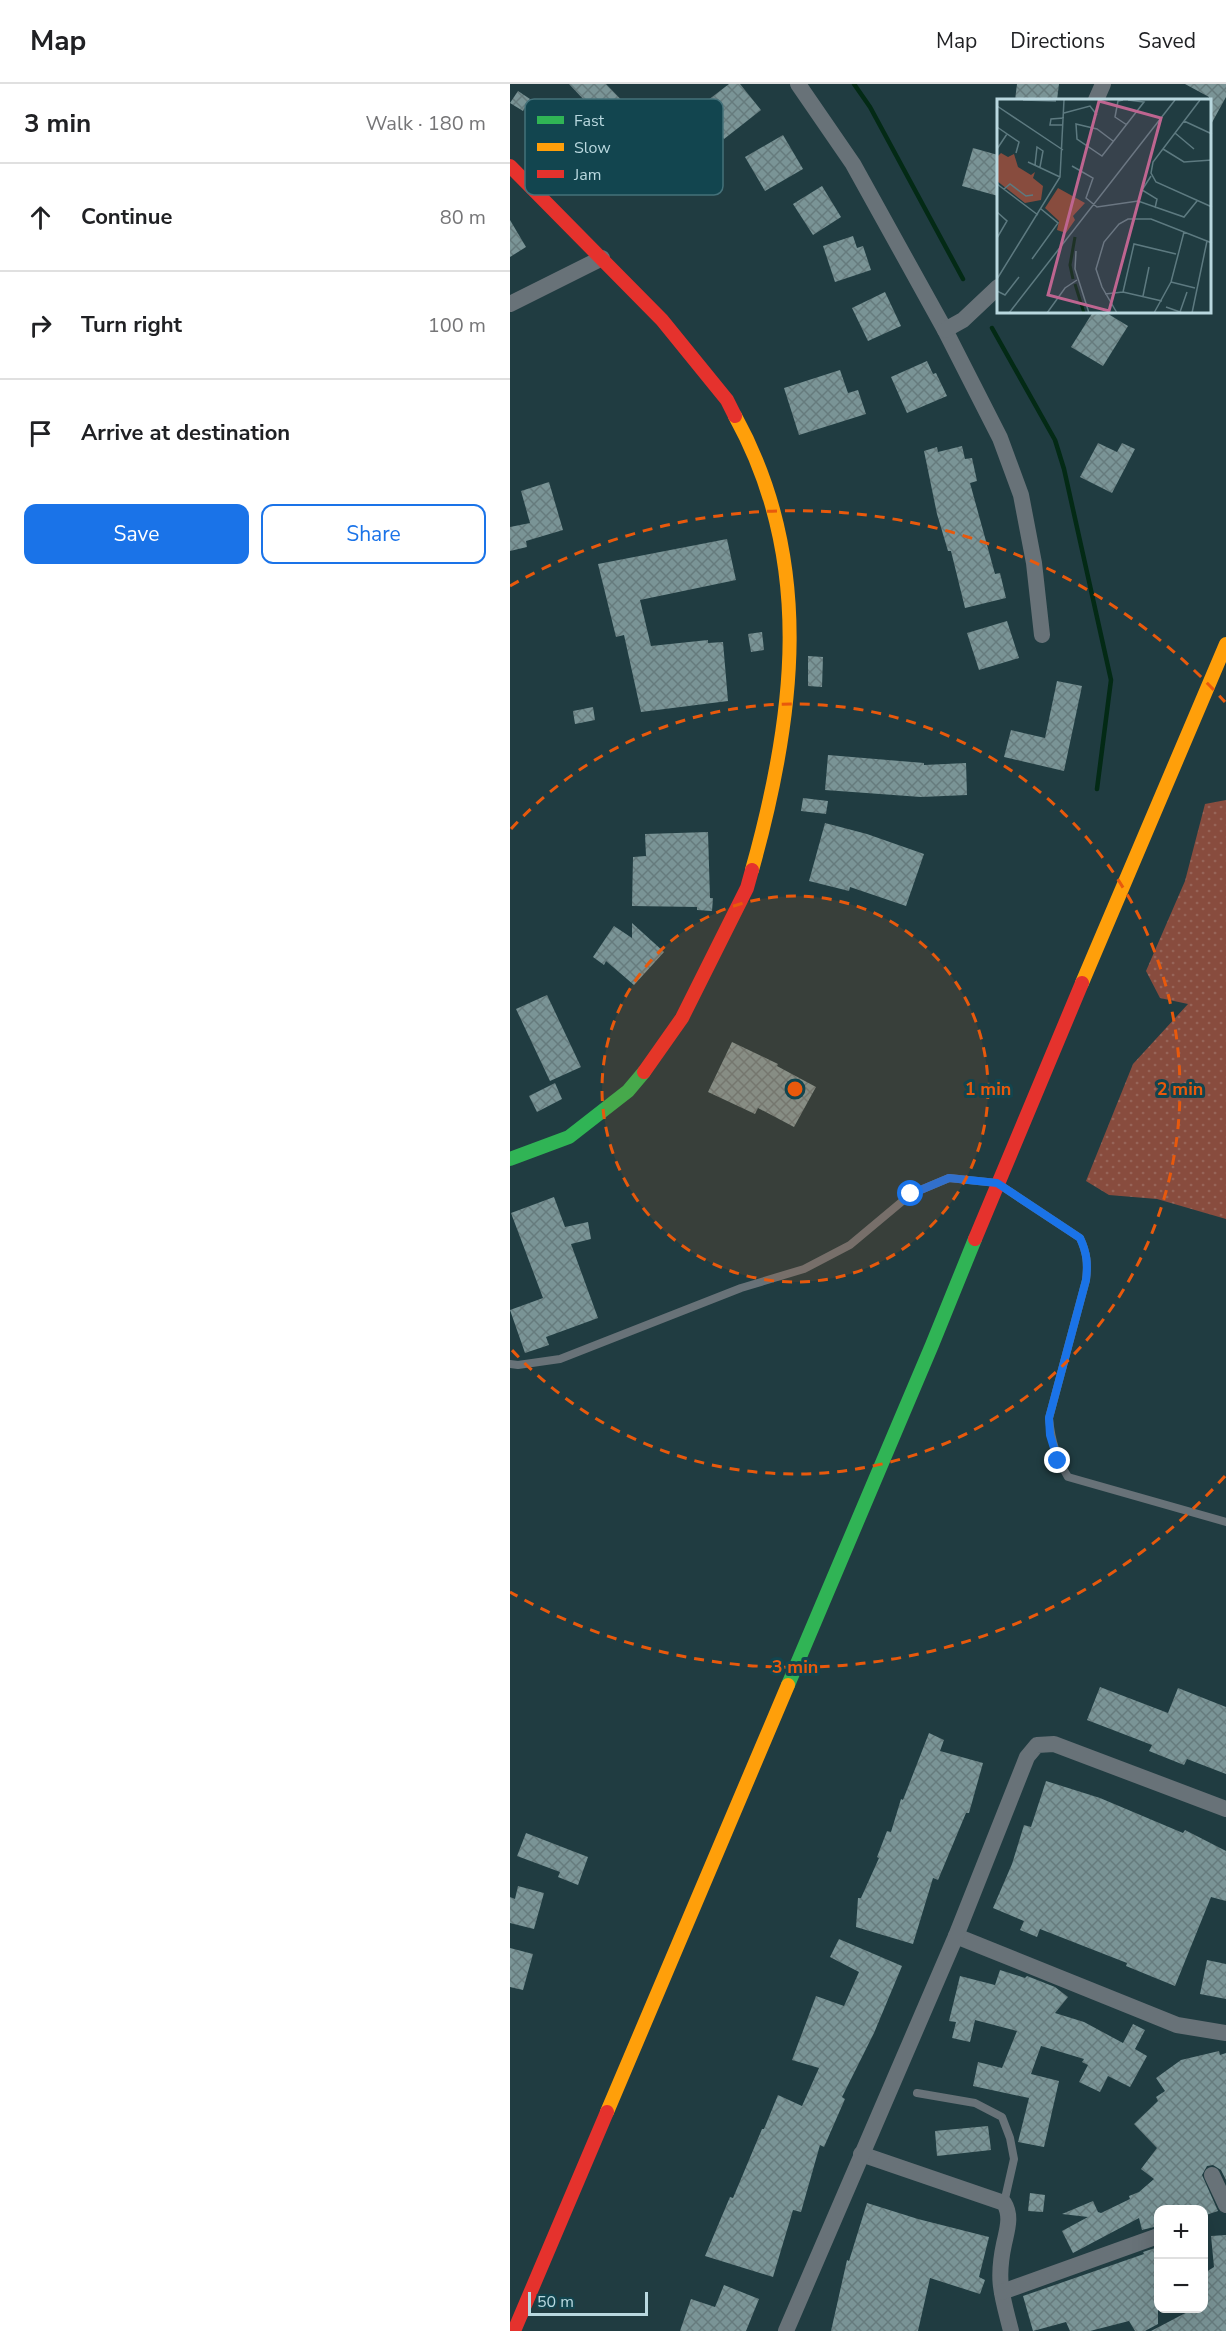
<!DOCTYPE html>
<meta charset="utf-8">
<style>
:root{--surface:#fff;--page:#f6f6f6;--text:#202124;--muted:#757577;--line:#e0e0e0;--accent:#1a73e8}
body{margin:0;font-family:"Nunito Sans",sans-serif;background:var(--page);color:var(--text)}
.controls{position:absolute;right:18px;bottom:18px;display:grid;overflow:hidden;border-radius:12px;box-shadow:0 6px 24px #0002}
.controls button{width:54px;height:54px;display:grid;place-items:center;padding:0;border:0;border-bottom:2px solid var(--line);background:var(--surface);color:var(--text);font:30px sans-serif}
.scale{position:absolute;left:18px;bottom:15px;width:120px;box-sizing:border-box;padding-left:6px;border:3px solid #b9d8df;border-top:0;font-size:16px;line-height:21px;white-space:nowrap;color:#b9d8df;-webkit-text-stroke:4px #12454f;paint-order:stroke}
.stop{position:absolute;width:18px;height:18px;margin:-14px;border:4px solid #1a73e8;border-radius:50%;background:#fff}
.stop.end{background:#1a73e8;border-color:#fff;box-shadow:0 2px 6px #0008}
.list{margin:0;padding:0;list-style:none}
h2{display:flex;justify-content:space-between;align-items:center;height:78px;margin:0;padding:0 24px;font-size:26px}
h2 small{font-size:20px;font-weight:400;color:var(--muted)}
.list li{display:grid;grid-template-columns:39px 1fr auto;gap:18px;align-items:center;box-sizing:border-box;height:108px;padding:0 24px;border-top:2px solid var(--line)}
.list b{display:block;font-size:22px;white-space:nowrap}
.list em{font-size:20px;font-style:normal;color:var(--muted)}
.actions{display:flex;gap:12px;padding:18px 24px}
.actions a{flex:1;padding:14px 0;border:2px solid var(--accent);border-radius:12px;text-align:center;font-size:21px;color:var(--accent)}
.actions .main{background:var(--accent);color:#fff}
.icon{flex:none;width:33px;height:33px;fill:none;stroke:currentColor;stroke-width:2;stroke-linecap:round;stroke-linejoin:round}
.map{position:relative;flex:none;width:716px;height:2247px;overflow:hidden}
header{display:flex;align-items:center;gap:36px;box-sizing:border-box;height:84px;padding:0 30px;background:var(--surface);border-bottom:2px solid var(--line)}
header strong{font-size:28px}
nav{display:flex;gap:33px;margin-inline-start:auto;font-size:21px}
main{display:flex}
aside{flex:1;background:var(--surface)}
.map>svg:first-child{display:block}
.grass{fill:url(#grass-dots)}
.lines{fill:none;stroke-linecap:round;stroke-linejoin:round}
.stream{stroke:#032a15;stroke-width:4.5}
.building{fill:url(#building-cross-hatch)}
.lane{stroke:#687278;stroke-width:8}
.street{stroke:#687278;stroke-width:16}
.fast{stroke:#30b455;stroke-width:14}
.slow{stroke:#ff9f0a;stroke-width:14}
.jam{stroke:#e5322d;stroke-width:14}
.route{stroke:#1a73e8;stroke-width:8}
.ring{fill:none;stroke:#e8590c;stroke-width:3;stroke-dasharray:10 8}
.inset-river{fill:none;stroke:#032a15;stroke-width:3}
.inset-road{fill:none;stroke:#5d7a80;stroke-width:1.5}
.view{fill:#be6590;fill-opacity:0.15;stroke:#be6590;stroke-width:3}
.inset-edge{fill:none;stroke:#b9d8df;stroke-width:3}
.key{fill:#12454f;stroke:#44717a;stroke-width:1.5}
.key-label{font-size:16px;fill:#b9d8df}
.centre{fill:#e8590c;stroke:#12454f;stroke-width:3}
.ring-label{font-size:18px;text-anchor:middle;font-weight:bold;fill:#e8590c;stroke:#12454f;stroke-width:6;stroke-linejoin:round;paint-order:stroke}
</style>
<header>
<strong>Map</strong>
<nav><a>Map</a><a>Directions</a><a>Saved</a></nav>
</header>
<main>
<aside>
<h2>3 min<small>Walk · 180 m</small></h2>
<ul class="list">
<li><svg class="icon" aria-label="ahead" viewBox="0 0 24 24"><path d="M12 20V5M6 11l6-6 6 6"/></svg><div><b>Continue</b></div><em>80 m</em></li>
<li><svg class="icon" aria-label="right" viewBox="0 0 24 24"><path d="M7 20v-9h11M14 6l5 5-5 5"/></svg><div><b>Turn right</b></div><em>100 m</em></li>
<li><svg class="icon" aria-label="arrive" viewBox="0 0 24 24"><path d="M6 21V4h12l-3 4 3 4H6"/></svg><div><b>Arrive at destination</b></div></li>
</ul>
<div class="actions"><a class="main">Save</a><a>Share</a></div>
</aside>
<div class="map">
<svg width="716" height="2247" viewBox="0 0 716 2247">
<defs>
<pattern id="grass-dots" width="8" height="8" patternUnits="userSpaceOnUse" patternTransform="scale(1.5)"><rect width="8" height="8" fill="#884c3e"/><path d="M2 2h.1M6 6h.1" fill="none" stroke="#976559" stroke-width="1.8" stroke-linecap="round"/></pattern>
<pattern id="building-cross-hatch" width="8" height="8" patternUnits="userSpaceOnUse" patternTransform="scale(1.5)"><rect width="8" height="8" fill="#7a9496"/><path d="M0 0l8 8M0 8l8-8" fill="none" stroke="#667b7d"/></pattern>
</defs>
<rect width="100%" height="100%" fill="#203c41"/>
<path class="grass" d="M716,716V1135L647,1115L599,1111L576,1097L623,980L678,920L650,914L636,887L675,797L695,720Z"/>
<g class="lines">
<g class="stream">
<path d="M344,0L360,23L453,195"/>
<path d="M482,244L545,356L554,385L601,596L587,705"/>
</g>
</g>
<g class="building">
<path d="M59,0H96L125,30L83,72L60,49L74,36L65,27L75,17Z"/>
<path d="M219,0H230L251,26L214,55L189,23Z"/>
<path d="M507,0H549L547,16H505Z"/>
<path d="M675,0H716V13L699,44V13Z"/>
<path d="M8,7L20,15L13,27L0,19Z"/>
<path d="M273,51L293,85L255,107L235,73Z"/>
<path d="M463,64L488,71V112L452,102Z"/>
<path d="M312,102L331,133L303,151L283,120Z"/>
<path d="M0,136L16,163L0,173Z"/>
<path d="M343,152L347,164L353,162L361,186L325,198L313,162Z"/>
<path d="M375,208L391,242L358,257L342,224Z"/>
<path d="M583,228H595L618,242L593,282L561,263Z"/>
<path d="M417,277L423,290L426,289L437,312L397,329L381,293Z"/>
<path d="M330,286L338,309L348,306L356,330L289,351L274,304Z"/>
<path d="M588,359L607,368L612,359L625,365L602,409L570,393Z"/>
<path d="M452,362L455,375L462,374L467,397L460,399L485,490L490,489L496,514L455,524L441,467H438L427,430L414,367L427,363L428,368Z"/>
<path d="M39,398L53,446L16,457L17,463L0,467V443L20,439L11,407Z"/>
<path d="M217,455L226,496L130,516L141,562L198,556V559L213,558L218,617L131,628L114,551L106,553L88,480Z"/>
<path d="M497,537L509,574L469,586L457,549Z"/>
<path d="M252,548L254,566L241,568L238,550Z"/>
<path d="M298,572L313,573L312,603L298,602Z"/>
<path d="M547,597L572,602L554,687L494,673L501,646L535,654Z"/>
<path d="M83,623L85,636L65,640L63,627Z"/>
<path d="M318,671L414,679V681L456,679L457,711L411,713L315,706Z"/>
<path d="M293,714L318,717L316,730L291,727Z"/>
<path d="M315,739L357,750L414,770L396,822L340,803L339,807L299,797Z"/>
<path d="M198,748L200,814H203L202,827L187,826V823L122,822L123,773L136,772L135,750Z"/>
<path d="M122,839L154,868L124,901L96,877L94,881L83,873L104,842L122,854Z"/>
<path d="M37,911L71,983L40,997L6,925Z"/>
<path d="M222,958L268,980L267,982L306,1003L284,1043L248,1024L245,1030L198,1008Z"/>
<path d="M45,999L52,1015L27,1028L19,1012Z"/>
<path d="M44,1113L55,1143L78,1138L81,1155L61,1160L88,1234L36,1253L39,1261L15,1269L0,1226L33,1214L1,1129Z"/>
<path d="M590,1603L658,1629L668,1604L716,1623V1690L677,1675L674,1681L639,1667L642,1661L577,1636Z"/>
<path d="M419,1649L434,1656L430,1667L473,1679L459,1729H456L428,1796L423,1794L403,1860L346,1843L348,1814H351L369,1774L367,1773L377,1747L381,1748L391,1715L393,1716Z"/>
<path d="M536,1697L590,1714L673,1749L675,1746L716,1767V1817L701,1813L665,1902L616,1882L617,1879L530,1845L527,1853L510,1846L514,1837L483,1824L502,1780L514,1741L521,1743Z"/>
<path d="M16,1749L78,1773L68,1801L48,1793L50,1788L7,1772Z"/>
<path d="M8,1802L34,1809L24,1845L0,1839V1813L5,1815Z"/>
<path d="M329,1855L392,1882L364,1949L332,2013L335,2015L314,2063L310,2061L291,2128L283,2126L263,2193L195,2172L220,2113L223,2114L252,2045H254L268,2011L292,2022L309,1984L282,1976L306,1912L334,1922L349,1888L320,1873Z"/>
<path d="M0,1864L23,1870L13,1906L0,1903Z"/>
<path d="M697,1876L716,1880V1915L690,1910Z"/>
<path d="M490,1886L515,1894L517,1892L545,1903L558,1913L545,1929L574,1938L613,1959L623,1940L635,1946L625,1965L637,1972L620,2003L598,1992L590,2008L569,1998L578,1981L572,1978L574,1975L531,1962L521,1990L549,1997L534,2063L508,2058L519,2014L463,2002L468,1978L492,1984L507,1947L465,1936L460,1958L442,1954L446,1938L439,1937L450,1892L485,1901Z"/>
<path d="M709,1967L710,1971L716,1969V2096L711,2086L703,2081L697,2082L692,2091L708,2127L693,2132V2126H648V2142L632,2146L629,2134L563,2169L552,2147L578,2133L552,2130L583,2117L588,2128L591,2129L620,2115L619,2112L629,2108L644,2095L631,2085L647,2064L624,2040L648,2017L646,2013L655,2007L646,1994L671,1976Z"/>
<path d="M478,2042L481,2066L427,2072L425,2047Z"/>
<path d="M520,2109L535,2111L533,2128L518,2127Z"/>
<path d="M357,2119L408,2135L479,2153L469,2193L475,2196L470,2210L420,2194L408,2247H321L337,2176L339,2177Z"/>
<path d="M716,2151V2247H641L685,2224H693V2190L704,2183L701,2152Z"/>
<path d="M648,2163V2240L635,2247H625L619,2237L580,2247H560L556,2238L523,2247L513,2212L634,2170L633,2168Z"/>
<path d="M214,2201L249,2215L236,2247H170L181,2215L205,2223Z"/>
</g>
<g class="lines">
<g class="lane">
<path d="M0,1280L8,1281L50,1275L231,1204L294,1185L340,1161L401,1110L439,1094L487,1099L570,1154C577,1169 578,1180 576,1196L539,1334C541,1356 546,1374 558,1393L716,1438"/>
<path d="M407,2009L465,2019L492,2033L500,2054L504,2075L494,2119"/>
</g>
<g class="street">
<path d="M288,0L343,80L435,246L490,354L511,411L524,479L532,551"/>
<path d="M586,16L593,0"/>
<path d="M0,220L92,174"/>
<path d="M435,246L453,236L488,203"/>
<path d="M446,1852L667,1941L716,1949"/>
<path d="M351,2070L494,2119C502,2132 497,2146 494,2160C486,2197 492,2211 501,2247"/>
<path d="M702,2091L716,2121"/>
<path d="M492,2208L648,2152"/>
<path d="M276,2247L446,1852L517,1673L527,1661L544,1660L716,1725"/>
</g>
<g class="fast">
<path d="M0,1075L59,1053L118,1007L134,988"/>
<path d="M278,1601L422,1261L465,1155"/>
</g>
<g class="slow">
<path d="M225,332C305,477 285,633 242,786"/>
<path d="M572,899L716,560"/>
<path d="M97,2028L278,1601"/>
</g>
<g class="jam">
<path d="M0,82L152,236L217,316L225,332"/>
<path d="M134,988L172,934L237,804L242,786"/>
<path d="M465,1155L572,899"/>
<path d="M4,2247L97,2028"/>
</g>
</g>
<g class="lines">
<path class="route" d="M401,1110L439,1094L487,1099L570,1154C577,1169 578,1180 576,1196L539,1334L540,1351L548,1377"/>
</g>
<circle cx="285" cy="1005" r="193" fill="#e8590c" fill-opacity=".12"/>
<g class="ring">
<circle cx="285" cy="1005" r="193"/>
<path d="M1 745A385 385 0 1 1 1 1265"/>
<path d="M715 1392A578 578 0 0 1 0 1508M0 502A578 578 0 0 1 715 618"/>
</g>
<g transform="translate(487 15)">
<rect width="214" height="214" fill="#203c41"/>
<path d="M4,54L11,58L17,55L21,68L34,76L38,73L36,79L46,87L44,101L28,104L0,82V58ZM61,89L88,104L76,117L78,121L69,134L60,131L62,122L48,109Z" fill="#884c3e"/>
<path class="inset-river" d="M76,180L73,166L78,138M78,185L87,214"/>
<path class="inset-road" d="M26,1L59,2M126,1L121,2L118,18L130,26M203,1L156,63L154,74L159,83L215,108M0,7L66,51M67,14L93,7L100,16M187,22L215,35M66,26H53L54,20L67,19M0,28L22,43L19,54M178,34L197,50M116,42L100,30L79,25L80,40L105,57L147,3L131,1M0,50L10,35M166,50L187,63L215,61M31,63L63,78M38,66L40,48L46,52L43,68M75,67L96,79L89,99L100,108L141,102L187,118L200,102M154,77L145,91L160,100L158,109M0,85L41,116M7,90L13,85L29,97L36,96M0,113L10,122L0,139M79,152L78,170L92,214M35,160L61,124L44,110M0,180L63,78L67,1M174,183L198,189M0,192L8,196L22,178M126,193L137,145L179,155M108,195L126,193L165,202M146,197L152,168M169,208L186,214M183,213L190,193M12,214L178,1M50,214L68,189L80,181M120,214L105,188L99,170L107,143L122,125L131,120H154L215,144M157,214L174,183L187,133M195,214L210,142"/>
<path class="view" d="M102,2L164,19L112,212L51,196Z"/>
<rect width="214" height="214" class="inset-edge"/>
</g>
<rect x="15" y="15" width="198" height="96" rx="9" class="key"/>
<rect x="27" y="32" width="27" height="8" fill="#30b455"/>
<rect x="27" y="59" width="27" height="8" fill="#ff9f0a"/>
<rect x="27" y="86" width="27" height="8" fill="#e5322d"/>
<g class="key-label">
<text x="64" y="42">Fast</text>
<text x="64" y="69">Slow</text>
<text x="64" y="96">Jam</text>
</g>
<circle cx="285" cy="1005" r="9" class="centre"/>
<g class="ring-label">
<text x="478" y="1011">1 min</text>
<text x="670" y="1011">2 min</text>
<text x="285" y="1589">3 min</text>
</g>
</svg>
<div class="controls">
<button>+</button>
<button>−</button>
</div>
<div class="scale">50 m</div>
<div class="stop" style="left:401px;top:1110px"></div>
<div class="stop end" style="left:548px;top:1377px"></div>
</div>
</main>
